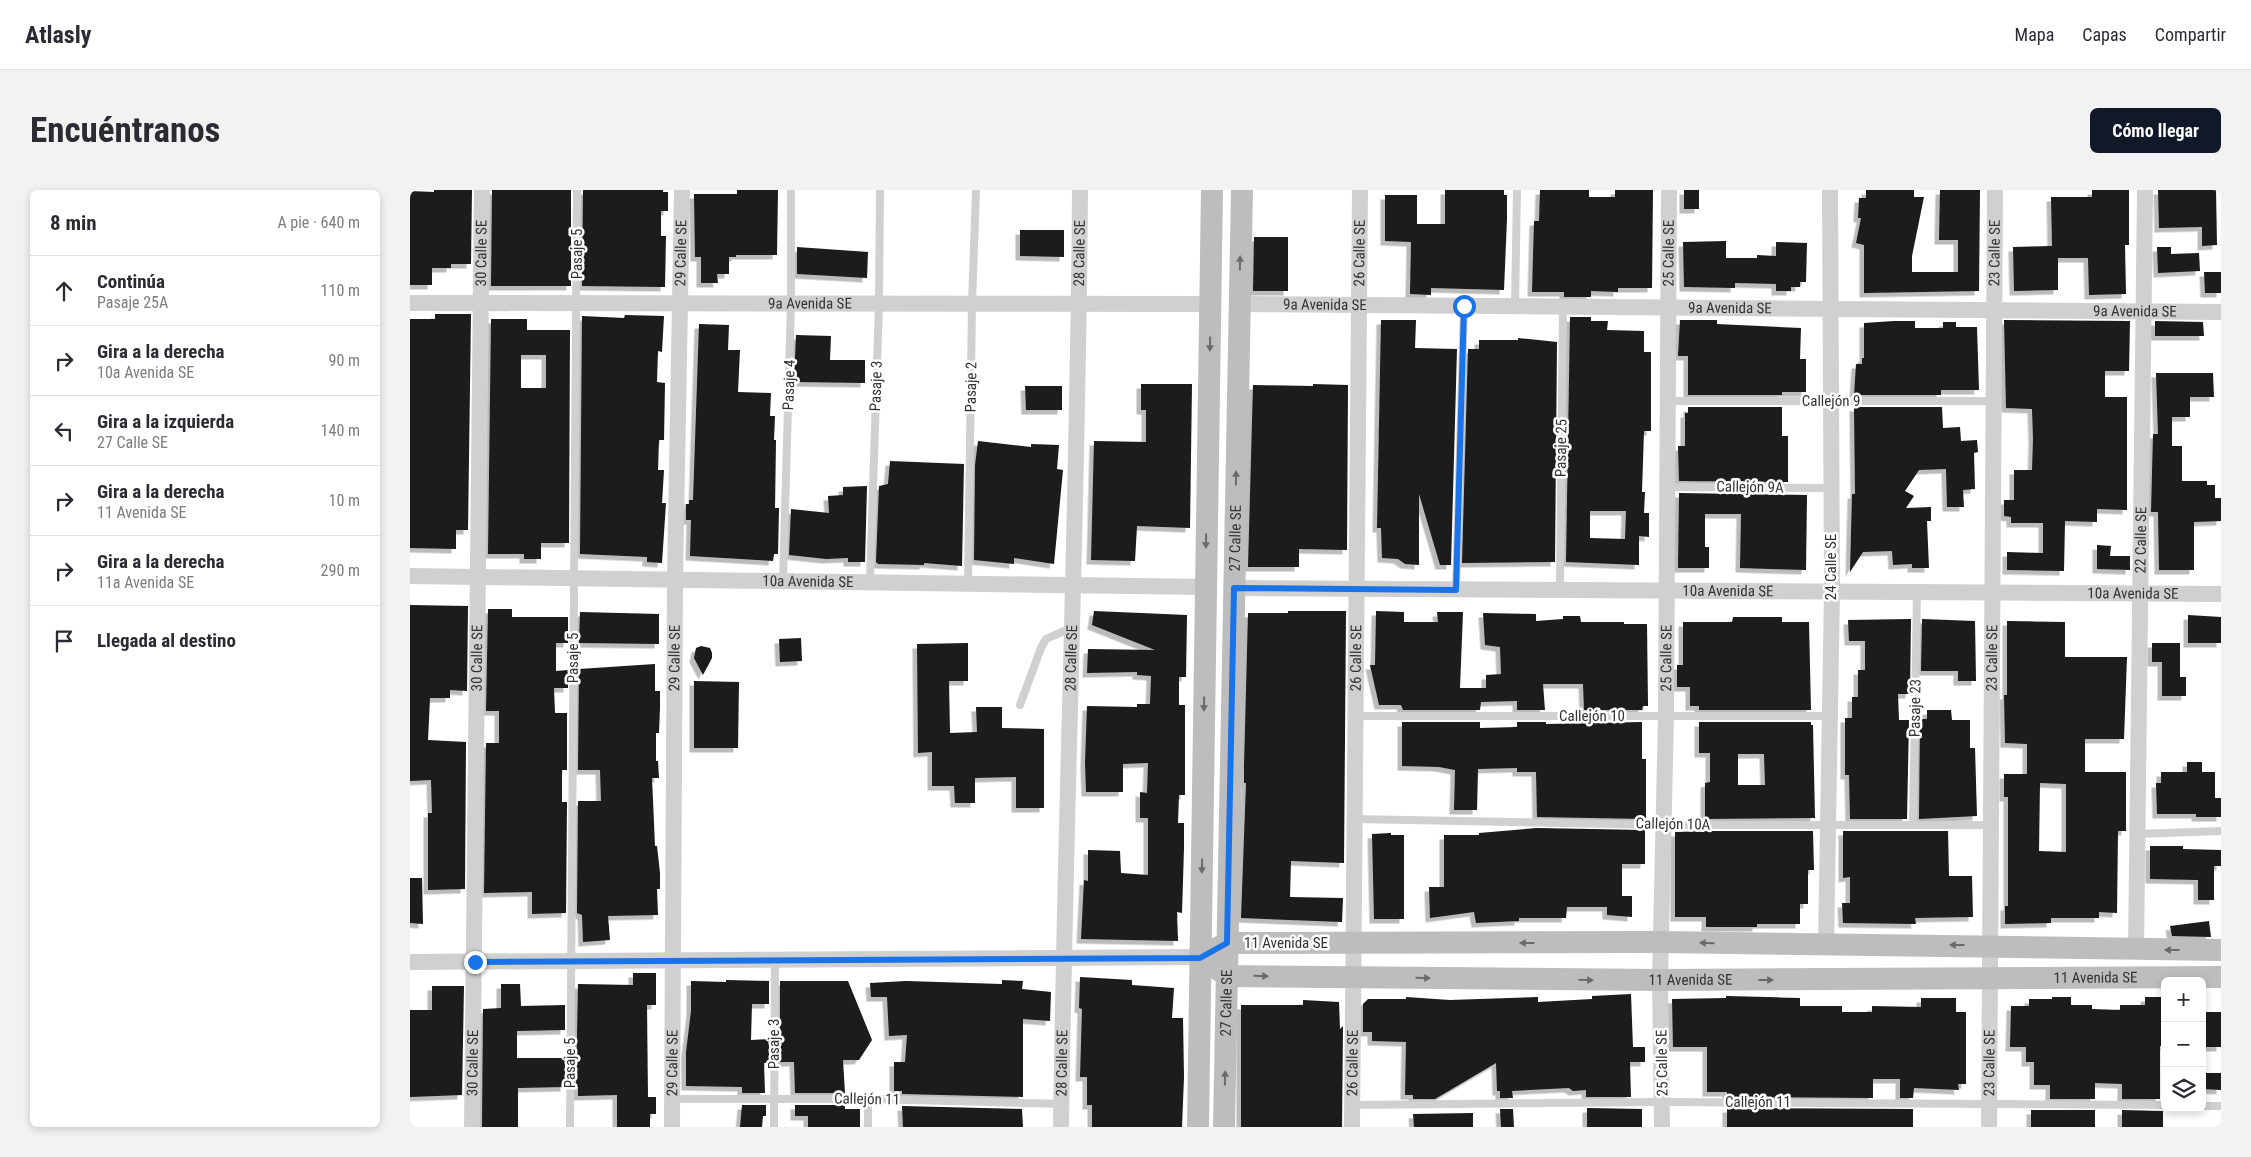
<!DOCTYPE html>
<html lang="es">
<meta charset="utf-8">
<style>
:root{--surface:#fff;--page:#f2f2f3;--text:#2b2b33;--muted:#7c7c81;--line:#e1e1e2;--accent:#111827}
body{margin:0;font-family:"Roboto Condensed",sans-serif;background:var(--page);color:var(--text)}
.controls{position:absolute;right:15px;bottom:15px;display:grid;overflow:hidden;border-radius:8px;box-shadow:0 2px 8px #0003}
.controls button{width:45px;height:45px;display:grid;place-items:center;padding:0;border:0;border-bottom:1px solid var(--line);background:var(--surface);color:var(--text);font:25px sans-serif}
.stop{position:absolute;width:15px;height:15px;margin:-11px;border:4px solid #1a73e8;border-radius:50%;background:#fff}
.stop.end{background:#1a73e8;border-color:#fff;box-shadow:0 1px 5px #0008}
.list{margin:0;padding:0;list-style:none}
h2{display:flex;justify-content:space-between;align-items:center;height:65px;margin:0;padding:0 20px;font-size:21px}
h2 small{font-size:16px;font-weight:400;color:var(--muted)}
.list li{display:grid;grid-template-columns:32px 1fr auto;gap:15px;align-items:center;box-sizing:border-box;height:70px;padding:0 20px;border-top:1px solid var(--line)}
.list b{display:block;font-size:19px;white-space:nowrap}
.list p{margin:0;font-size:16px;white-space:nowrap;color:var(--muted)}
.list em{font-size:16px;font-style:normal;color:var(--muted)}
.icon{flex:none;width:28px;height:28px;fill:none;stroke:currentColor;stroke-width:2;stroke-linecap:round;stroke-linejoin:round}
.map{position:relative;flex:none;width:1811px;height:937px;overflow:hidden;border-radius:8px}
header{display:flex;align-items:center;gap:30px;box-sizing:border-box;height:70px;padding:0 25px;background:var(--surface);border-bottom:1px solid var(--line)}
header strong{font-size:24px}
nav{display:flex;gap:28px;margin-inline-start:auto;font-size:18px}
.intro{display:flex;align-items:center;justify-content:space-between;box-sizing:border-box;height:120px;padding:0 30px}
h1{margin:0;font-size:35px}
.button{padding:12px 22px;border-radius:8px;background:var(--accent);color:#fff;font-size:18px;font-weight:700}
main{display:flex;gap:30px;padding:0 30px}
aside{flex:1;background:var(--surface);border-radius:8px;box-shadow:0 2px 8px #0003}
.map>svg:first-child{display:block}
.building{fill:#1a1a1a;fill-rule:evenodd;filter:url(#shadow)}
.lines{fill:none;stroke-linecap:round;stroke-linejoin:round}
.lane{stroke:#d0d0d0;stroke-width:8}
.street{stroke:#d0d0d0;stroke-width:16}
.secondary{stroke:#bdbdbd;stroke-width:22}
.oneway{fill:#6a6a6a}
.route{stroke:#1a73e8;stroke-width:6}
.labels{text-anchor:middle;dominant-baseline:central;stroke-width:5;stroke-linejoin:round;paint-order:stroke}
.street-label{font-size:15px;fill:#333;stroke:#fff}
</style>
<header>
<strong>Atlasly</strong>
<nav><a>Mapa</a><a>Capas</a><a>Compartir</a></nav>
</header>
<div class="intro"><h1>Encuéntranos</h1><a class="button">Cómo llegar</a></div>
<main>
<aside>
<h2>8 min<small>A pie · 640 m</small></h2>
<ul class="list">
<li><svg class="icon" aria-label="ahead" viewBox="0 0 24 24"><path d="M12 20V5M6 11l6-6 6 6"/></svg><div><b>Continúa</b><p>Pasaje 25A</p></div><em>110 m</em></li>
<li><svg class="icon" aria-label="right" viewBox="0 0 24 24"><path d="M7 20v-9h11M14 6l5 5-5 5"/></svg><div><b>Gira a la derecha</b><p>10a Avenida SE</p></div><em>90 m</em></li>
<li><svg class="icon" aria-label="left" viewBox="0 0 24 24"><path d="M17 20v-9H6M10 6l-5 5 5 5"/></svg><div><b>Gira a la izquierda</b><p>27 Calle SE</p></div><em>140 m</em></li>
<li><svg class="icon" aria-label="right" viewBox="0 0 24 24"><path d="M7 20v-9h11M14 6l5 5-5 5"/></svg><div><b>Gira a la derecha</b><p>11 Avenida SE</p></div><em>10 m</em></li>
<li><svg class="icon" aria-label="right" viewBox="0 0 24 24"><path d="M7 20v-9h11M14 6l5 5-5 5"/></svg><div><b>Gira a la derecha</b><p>11a Avenida SE</p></div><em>290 m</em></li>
<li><svg class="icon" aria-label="arrive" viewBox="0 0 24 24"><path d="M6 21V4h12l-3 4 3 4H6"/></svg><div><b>Llegada al destino</b></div></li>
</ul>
</aside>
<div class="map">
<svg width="1811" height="937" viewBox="0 0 1811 937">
<defs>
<filter id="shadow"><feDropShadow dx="-4.5" dy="4.5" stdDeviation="0" flood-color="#0004"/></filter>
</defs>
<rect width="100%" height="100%" fill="#fff"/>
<g class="building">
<path d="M24,0H62L61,74H41V78H22V95H0V1L24,2Z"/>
<path d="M82,0H161V96H81Z"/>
<path d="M173,0H253V2H258V21H251V46H256L255,97L172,96Z"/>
<path d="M327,0H368L367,65H326V67H319V84H307L308,93H291V67H285L284,4H327Z"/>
<path d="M1035,0H1094V5H1097V29L1094,100L1021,98V105L1000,104L1001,52L975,51V5H1007V34H1035Z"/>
<path d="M1130,0H1179V7H1205V0H1243L1242,98H1208V102L1181,101V107H1154V102H1122L1124,31H1129Z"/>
<rect x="1274" y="0" width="15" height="19"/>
<path d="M1456,0H1504V7H1514L1502,66V82H1548V50H1529L1530,0H1570L1569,101L1454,103V55L1446,53L1451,28H1448L1449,8H1456Z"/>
<path d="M1682,0H1719V55H1715L1716,104L1679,105L1678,68H1648V100L1604,101L1603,57L1642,56L1641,7H1682Z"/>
<path d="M1748,0H1806L1807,55L1792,56V37L1749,38Z"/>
<path d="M610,40H654V67L610,66Z"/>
<path d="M844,47H878V101H843Z"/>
<path d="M1316,51V68H1347V65L1366,66V52L1397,53L1396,92H1390V97H1381V101H1366V94L1325,93V98L1274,97L1273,52Z"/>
<path d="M387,57L458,62L457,88L387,84Z"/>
<path d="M1747,57H1761V64L1789,63L1790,81L1748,83Z"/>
<path d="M1794,82H1811V103H1795Z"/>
<path d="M25,124H61L58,340H46V359L0,358V129H25Z"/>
<path d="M215,125L254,126L252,162L248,161L247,192L255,193L254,250H249L248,280H254L252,313H256L252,373L237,372V367L170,364L172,126L214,128Z"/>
<path d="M1160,127H1181V131H1198L1197,140L1234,141V162H1241V241H1234L1232,302H1235L1234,323H1239V347L1229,346V375L1156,372ZM1180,321H1216L1215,349L1180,348Z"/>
<path d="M81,129H117V140H160L159,353H131V369H114V364H78ZM111,165H136V198H111Z"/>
<path d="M971,130H1006L1005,158L1047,159L1041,375H1030L1009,304V375L995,374L988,369L972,368L971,338H967Z"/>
<path d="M1270,130H1307V134L1391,138L1390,169H1396V202H1372V205H1278V166H1268Z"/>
<path d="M1594,130L1720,131L1719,181H1695V207H1717V320L1687,319V332L1655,331L1654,381L1597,380V362L1633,363V333H1601V327L1594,326V310H1604V280H1622L1623,249L1622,219L1596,218Z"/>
<path d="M1484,131H1505V138H1533V132H1546V137H1567L1569,200H1531V205H1444L1446,174H1452V168H1454V133Z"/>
<path d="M1745,131L1793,132L1794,146H1745Z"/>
<path d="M289,134L319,135L318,160H330L328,202L361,203L360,226H365L364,250H366L365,318H369L368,364H364L363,371L280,366L281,330H276V314H279V310H283Z"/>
<path d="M386,145L421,146L420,170H455V193L384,192Z"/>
<path d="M1108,148L1147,152L1145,372L1052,373L1058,159H1069V150H1108Z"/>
<path d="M1746,183H1803L1804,207H1780V227H1762V256H1772V291H1797V295H1805V308H1811V331L1784,332V380H1749L1748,322H1741L1743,244H1748Z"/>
<path d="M731,194H782L780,338L727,336L725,371L681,370L684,251L736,252V220H731Z"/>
<path d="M903,194L938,195L937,360L889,359V377H838L843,195L903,196Z"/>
<path d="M615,196H652V220H616Z"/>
<path d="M1278,217H1372V246H1378V292L1269,291L1268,256H1275V223H1278Z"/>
<path d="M1444,217H1532L1533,238L1550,237L1551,251L1567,250L1568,262L1564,263L1565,299L1553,300L1554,317H1537L1536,279L1509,280L1495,301L1504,306L1496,318L1521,317V331H1517L1519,378H1502V374L1483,375L1482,361L1453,362L1440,382L1442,304H1445Z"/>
<path d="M568,251L621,257V254L649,255L647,279L653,280L644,374L604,368V374L564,370L565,275Z"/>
<path d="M480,271L554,274L552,376L514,373V375L468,374L466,372L469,296L478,294Z"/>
<path d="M457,296L455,372H438V368L416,369L379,365L381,319L419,323L418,306L433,305V297Z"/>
<path d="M1269,303L1397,305L1396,380L1330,378L1331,324H1295V357H1299V378H1268Z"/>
<path d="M1687,355L1701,356L1700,366H1720V380L1687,379Z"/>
<path d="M0,415L58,416L57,501L40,500V508H20L18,550L56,552L55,699L18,700V623H22L21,590L0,591Z"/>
<path d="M78,419H102V427H158V453H146V481L158,480V498H144L145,523H157V580H152V612H157L156,723L122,724V702L74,703L76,553H89V521H76Z"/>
<path d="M684,421L777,425L776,487H769V515H775V605H769L768,633H774V658L772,723L767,722L768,751L671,749L674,690L678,691V660L710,661L711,683L738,685V628H730V602L737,603L738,573L713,574V602H676L675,573L677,516L727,517V514H740L741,486L727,485V482L677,483L678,459L745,460L682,435Z"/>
<path d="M878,421H936L934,673L881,671L880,707L933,708L932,732L831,728L836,593H834V576L838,423H878Z"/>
<path d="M966,421L994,422V432H1028L1027,422H1053L1050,498H1076V485L1091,484L1090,457L1075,455L1073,423L1126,424V431L1153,429V426H1170L1171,432H1214V434H1237L1238,516H1233L1232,520H1174L1173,494H1133L1135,520H1107V511L1071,512L1070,520H993L991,515H969L960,475H965Z"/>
<path d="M170,422L249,424V454L169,453Z"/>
<path d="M1778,425L1811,427V453H1778Z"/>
<path d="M1323,427H1372V432H1399L1401,520H1289V516H1280V497H1267V475H1273V432H1322Z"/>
<path d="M1501,429L1500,504H1488L1489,530H1499L1497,629H1440L1439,585H1435V528H1442V507H1448V480H1455V451H1439L1438,430Z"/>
<path d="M1512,429L1565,431L1566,491H1548V481H1511Z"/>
<path d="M1597,431L1655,432V467H1717L1714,549H1675V582H1716V641H1708L1707,723L1689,722V728H1641V733L1595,734V716H1598V607H1594V584H1617V554L1595,553L1594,505H1597ZM1630,593L1656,594V662L1629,661Z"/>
<path d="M391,448L392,471L370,472L369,449Z"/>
<path d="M558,453V491H539L540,543L567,542L566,517H592V538L634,539V618H606V587L565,588V613H545L544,596H522V562L508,563L507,454Z"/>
<path d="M1742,453H1770V487H1776V506H1752V472H1742Z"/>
<path d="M291,456L300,458L302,463V468L293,485L284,468L286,458Z"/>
<path d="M245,474V501H250V517L249,543H246V571H248L249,588H242L245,656H247L250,683V699H247L248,725L198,726L200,750L173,752L172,725L167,723L168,611H191L190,580H168L169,479Z"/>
<path d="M284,491L329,492L328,558H284Z"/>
<path d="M1517,520H1541L1542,530H1560V558H1565L1567,626L1509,629L1510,529H1517Z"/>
<path d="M992,532H1070V538L1107,537V532H1136V534L1232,532V569H1236V627L1235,629L1127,627L1126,582H1107V578L1068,579L1067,620H1044L1045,580L1029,577L992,576Z"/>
<path d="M1289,532H1401V535H1403L1405,628L1295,629V593L1300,592V563H1289ZM1328,564H1354L1355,595H1328Z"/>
<path d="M1777,572H1792V582H1805V608H1811V627H1786V624H1747L1746,593H1751V582H1777Z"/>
<path d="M1127,638L1235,640V674H1212V706H1222V727L1197,725V717H1157L1156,728H1109V731L1066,733L1064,722L1020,728L1019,697H1034V645H1069V643Z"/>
<path d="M1295,641H1403L1404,680H1398V714H1390V734H1347V737H1296V727H1265V642Z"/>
<path d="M1433,641H1538L1539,686H1562L1563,727L1505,728L1506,734L1433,733L1432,713H1440V687L1433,688Z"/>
<path d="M981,643V645H994V729H964L962,644Z"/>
<path d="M1740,656H1773V659L1811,660V676H1804V710H1788V690L1740,689Z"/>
<path d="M0,688H12L13,734L0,733Z"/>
<path d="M1799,731L1801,747L1762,746L1760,736Z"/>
<path d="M223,783H246V815H237L238,907H246V924H240V937H207V905L168,906V897H166L168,794L223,795Z"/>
<path d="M670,787L722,790V795L764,798L762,828H773L774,887L772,937H682V915H677V887H670L672,819L669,818Z"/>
<path d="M316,790L359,791V814H342L341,850L359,849V873H354L355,903H332V897L276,896V862L281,821V791L316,792Z"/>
<path d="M592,790L613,791L612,799L641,802L640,831L613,829V907L492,904V901H484V872H495L497,845L479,846L477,807H461L460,793L496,791L592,794Z"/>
<path d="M370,791H438L462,850L449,870H433L435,903H385L384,872H370Z"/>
<path d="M91,794H110L111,816L155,815V840L107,841V868H155V897L108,898V937H72L73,819L91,818Z"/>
<path d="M22,796H54L52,905L0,907V820H22Z"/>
<path d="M1221,804L1223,857H1235V872H1220L1221,907H1176V900L1163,901L1159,898L1102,901L1103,908H1090V901H1087L1086,873L1025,909H1003V905H995L996,852L962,851V842H953V814L958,809H996V807L1040,810L1128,807V812L1182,809V806Z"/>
<path d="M1316,806L1390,808V816H1432V822H1462V816L1511,817V808H1546V822H1556V894H1548L1549,900L1504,898L1503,908H1490V889H1463V908L1317,907V902H1297V857H1263L1262,809L1316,808Z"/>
<path d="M1642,807H1661V815H1682V819L1710,820V815H1735V807H1753V814H1755V856H1750V909H1712V894L1685,893V909H1640V895H1624V872H1616V857H1600L1601,816H1619V809H1642Z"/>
<path d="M893,810L929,812L930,839L933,836L932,937H831V815H893Z"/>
<rect x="1792" y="822" width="19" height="35"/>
<path d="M1792,883H1811V900L1792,899Z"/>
<path d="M332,915H356V926H353L352,937H330Z"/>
<path d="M385,915H435V919H450V937H398V926H385Z"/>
<path d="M492,916L612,919L613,937H493Z"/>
<path d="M1177,918L1232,919V937H1177Z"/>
<path d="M1317,918L1503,919V937H1317Z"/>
<path d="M1090,919H1103L1104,937H1091Z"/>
<rect x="1621" y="920" width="64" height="17"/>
<path d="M1712,920L1753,921V937H1712Z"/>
<path d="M1063,923V937H1004L1003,924Z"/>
</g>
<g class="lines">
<g class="lane">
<path d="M1105,116L1107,0"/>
<path d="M1259,211H1583"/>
<path d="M1258,297L1421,298"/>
<path d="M373,391L381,113V0"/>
<path d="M460,392L469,113L470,0"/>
<path d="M558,393L562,114L566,0"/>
<path d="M1150,398L1153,117"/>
<path d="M1046,400L1054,116"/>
<path d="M610,515L631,458L636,449L661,438"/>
<path d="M944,526H1420"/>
<path d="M944,629L1253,635H1581"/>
<path d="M1503,634L1507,403"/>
<path d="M1727,644L1811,641"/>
<path d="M262,909H458L652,914"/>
<path d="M942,915L1252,912L1755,915"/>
<path d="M1792,916H1811"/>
<path d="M160,937L167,0"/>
<path d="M364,937L365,770"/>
<path d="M458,937V909"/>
</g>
<g class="street">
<path id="s1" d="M0,113L800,114"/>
<path id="s2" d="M830,114L1811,122"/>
<path id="s3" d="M0,386L796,397"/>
<path id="s4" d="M824,398L1811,404"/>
<path d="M1416,755L1422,401L1420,0"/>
<path id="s5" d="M1726,760L1735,0"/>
<path d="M0,772L790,767"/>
<path id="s6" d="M62,937L72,0"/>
<path id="s7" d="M262,937L265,389L272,0"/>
<path id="s8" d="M651,937C655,625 668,312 670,0"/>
<path id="s9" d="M942,937L950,0"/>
<path id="s10" d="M1252,937L1250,790L1256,526L1259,0"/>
<path id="s11" d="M1579,937L1585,0"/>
</g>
<g class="secondary">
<path id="s12" d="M1811,760L1251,752L817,753L790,767L817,786L1250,790L1811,787"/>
<path d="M788,937L802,0"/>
<path id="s13" d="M814,937L832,0"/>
</g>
</g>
<defs><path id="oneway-solid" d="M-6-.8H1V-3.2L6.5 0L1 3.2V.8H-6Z" transform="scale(1.25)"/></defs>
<g class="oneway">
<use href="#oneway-solid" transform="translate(830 73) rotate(-89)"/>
<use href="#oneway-solid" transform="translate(800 154) rotate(91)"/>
<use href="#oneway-solid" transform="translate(826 288) rotate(-89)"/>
<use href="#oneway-solid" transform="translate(796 351) rotate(91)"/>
<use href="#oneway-solid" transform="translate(794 514) rotate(91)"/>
<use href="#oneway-solid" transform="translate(792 676) rotate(91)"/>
<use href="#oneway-solid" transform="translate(1117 753) rotate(180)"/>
<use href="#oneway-solid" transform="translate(1297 753) rotate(-179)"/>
<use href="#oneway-solid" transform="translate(1547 755) rotate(-180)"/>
<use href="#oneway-solid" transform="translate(1762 760) rotate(180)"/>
<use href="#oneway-solid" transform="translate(851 786) rotate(1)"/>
<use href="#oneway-solid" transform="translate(1013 788) rotate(1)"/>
<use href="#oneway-solid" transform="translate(1176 790) rotate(1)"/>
<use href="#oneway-solid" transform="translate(1356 790)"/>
<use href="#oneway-solid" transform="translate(815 888) rotate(-89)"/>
</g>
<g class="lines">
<path class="route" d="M65,772L790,768L817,753L824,398L1046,400L1054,116"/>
</g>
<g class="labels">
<g class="street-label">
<text stroke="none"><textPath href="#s6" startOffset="874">30 Calle SE</textPath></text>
<text transform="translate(167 64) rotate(-90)">Pasaje 5</text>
<text stroke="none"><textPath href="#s7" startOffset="874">29 Calle SE</textPath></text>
<text stroke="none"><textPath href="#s8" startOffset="874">28 Calle SE</textPath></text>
<text stroke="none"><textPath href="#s9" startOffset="874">26 Calle SE</textPath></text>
<text stroke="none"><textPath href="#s10" startOffset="874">25 Calle SE</textPath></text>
<text stroke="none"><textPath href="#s11" startOffset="874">23 Calle SE</textPath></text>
<text stroke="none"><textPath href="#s1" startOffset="400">9a Avenida SE</textPath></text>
<text stroke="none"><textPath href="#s2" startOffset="85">9a Avenida SE</textPath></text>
<text stroke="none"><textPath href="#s2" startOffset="490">9a Avenida SE</textPath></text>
<text stroke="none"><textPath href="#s2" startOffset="895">9a Avenida SE</textPath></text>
<text transform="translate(379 195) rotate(-88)">Pasaje 4</text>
<text transform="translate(466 196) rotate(-88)">Pasaje 3</text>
<text transform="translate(561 197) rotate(-89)">Pasaje 2</text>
<text x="1421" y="211">Callejón 9</text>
<text transform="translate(1151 258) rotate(-89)">Pasaje 25</text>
<text transform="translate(1340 297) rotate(1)">Callejón 9A</text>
<text stroke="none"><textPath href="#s13" startOffset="589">27 Calle SE</textPath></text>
<text stroke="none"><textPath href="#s5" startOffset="410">22 Calle SE</textPath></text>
<text transform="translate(1421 377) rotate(-90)">24 Calle SE</text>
<text stroke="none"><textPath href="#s3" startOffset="398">10a Avenida SE</textPath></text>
<text stroke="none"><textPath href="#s4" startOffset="494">10a Avenida SE</textPath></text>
<text stroke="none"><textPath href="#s4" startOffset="899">10a Avenida SE</textPath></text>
<text stroke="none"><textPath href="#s6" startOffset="469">30 Calle SE</textPath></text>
<text transform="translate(163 468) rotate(-90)">Pasaje 5</text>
<text stroke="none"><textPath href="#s7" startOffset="469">29 Calle SE</textPath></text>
<text stroke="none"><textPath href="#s8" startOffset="469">28 Calle SE</textPath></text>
<text stroke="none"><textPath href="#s9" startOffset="469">26 Calle SE</textPath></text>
<text stroke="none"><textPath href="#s10" startOffset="469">25 Calle SE</textPath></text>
<text stroke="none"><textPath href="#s11" startOffset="469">23 Calle SE</textPath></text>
<text transform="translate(1505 518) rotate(-89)">Pasaje 23</text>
<text x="1182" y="526">Callejón 10</text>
<text transform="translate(1263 634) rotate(1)">Callejón 10A</text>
<text x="876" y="753">11 Avenida SE</text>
<text stroke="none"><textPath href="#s12" startOffset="1926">11 Avenida SE</textPath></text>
<text stroke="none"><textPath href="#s12" startOffset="1521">11 Avenida SE</textPath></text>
<text stroke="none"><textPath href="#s13" startOffset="124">27 Calle SE</textPath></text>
<text transform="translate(364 854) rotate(-90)">Pasaje 3</text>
<text stroke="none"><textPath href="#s6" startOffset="64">30 Calle SE</textPath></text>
<text transform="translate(160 873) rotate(-90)">Pasaje 5</text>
<text stroke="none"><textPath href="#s7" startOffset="64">29 Calle SE</textPath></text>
<text stroke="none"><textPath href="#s8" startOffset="64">28 Calle SE</textPath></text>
<text stroke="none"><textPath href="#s9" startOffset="64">26 Calle SE</textPath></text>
<text transform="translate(1252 873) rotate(-91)">25 Calle SE</text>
<text stroke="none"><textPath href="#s11" startOffset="64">23 Calle SE</textPath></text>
<text transform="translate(457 909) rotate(1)">Callejón 11</text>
<text x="1348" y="912">Callejón 11</text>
</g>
</g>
</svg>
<div class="controls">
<button>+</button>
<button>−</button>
<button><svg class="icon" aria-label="layers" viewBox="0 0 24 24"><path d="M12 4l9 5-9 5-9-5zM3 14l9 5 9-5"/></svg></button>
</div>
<div class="stop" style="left:1054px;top:116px"></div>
<div class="stop end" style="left:65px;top:772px"></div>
</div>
</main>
